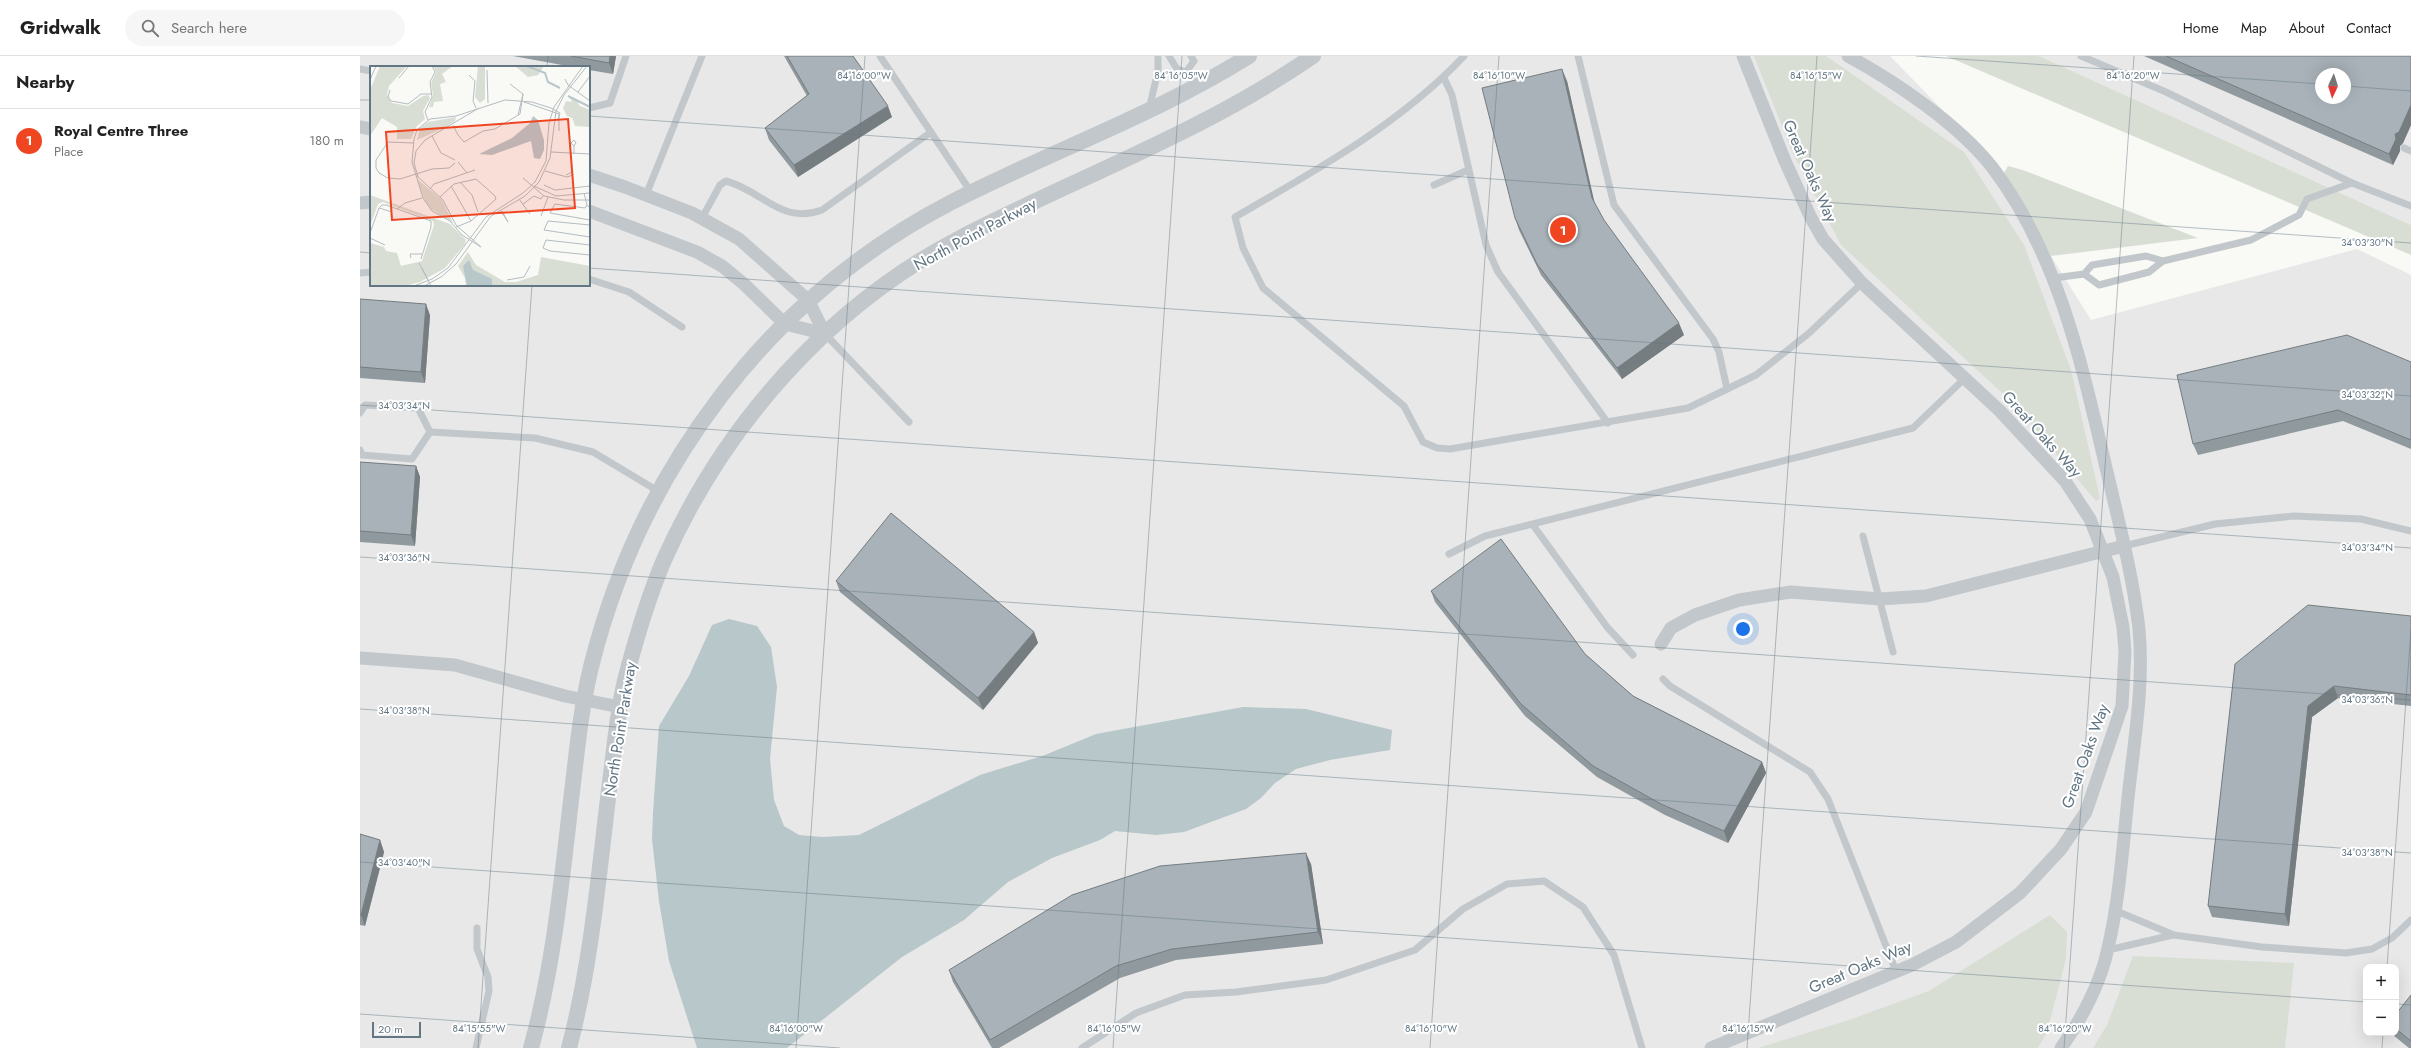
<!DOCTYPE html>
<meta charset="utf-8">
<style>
:root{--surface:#fff;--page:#f6f6f6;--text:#222;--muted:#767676;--line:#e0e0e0;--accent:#ef4621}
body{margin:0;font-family:Jost,sans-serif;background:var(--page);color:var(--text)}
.controls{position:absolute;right:12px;bottom:12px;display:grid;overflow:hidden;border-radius:8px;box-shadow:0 4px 16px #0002}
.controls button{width:36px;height:36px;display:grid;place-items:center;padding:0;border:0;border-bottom:1px solid var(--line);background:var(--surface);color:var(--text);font:20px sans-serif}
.compass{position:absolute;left:1955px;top:12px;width:36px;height:36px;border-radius:50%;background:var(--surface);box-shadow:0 4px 16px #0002;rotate:184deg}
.scale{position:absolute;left:12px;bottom:10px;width:49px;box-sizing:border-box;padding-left:4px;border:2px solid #627683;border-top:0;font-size:11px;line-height:14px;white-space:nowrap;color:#627683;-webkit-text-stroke:3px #fff;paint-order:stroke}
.you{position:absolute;left:1383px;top:573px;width:14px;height:14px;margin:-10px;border:3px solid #fff;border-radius:50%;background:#1a73e8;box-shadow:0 0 0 6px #1a73e833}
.badge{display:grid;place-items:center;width:26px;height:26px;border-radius:50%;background:var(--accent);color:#fff;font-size:13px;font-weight:700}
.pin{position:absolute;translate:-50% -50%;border:2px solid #fff;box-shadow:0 1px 4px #0006}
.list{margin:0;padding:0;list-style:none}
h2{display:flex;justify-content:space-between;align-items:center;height:52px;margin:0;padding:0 16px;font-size:17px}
h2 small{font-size:13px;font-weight:400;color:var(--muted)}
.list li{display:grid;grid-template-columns:26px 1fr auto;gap:12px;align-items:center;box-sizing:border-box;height:64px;padding:0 16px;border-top:1px solid var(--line)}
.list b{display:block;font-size:15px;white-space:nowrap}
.list p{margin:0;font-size:13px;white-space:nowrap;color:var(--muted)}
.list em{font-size:13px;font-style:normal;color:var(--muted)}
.icon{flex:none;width:22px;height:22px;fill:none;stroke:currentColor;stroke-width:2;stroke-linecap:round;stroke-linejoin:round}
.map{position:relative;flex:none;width:2051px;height:992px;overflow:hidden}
header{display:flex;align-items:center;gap:24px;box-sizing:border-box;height:56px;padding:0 20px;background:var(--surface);border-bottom:1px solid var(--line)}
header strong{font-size:19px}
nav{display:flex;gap:22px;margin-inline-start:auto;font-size:14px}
.search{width:280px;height:36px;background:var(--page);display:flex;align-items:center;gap:10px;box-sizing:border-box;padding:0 14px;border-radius:22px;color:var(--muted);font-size:15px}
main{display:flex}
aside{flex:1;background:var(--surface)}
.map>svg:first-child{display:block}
.built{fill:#e7e8e7;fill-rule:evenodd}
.green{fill:#d9ded5}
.water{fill:#b8c7ca}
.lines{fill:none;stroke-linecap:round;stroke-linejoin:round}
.service{stroke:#c2c7cb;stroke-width:7}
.minor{stroke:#c2c7cb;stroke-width:13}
.tertiary{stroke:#c2c7cb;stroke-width:16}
.wall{fill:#90999e}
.shaded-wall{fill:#767d81}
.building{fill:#a8b2b8;stroke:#767d81;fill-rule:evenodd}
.ticks{fill:none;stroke:#627683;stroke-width:1;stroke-opacity:0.45}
.labels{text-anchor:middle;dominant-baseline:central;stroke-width:4;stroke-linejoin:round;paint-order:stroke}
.street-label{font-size:16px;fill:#627683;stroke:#fff}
.inset-river{fill:none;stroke:#b8c7ca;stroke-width:2}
.inset-road{fill:none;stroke:#b4bdc1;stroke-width:1}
.view{fill:#ef4621;fill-opacity:0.15;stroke:#ef4621;stroke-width:2}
.inset-edge{fill:none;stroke:#627683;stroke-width:2}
.ticks-label{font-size:10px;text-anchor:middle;fill:#627683;stroke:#fff;stroke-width:4;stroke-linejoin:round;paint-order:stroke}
</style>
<header>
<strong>Gridwalk</strong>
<div class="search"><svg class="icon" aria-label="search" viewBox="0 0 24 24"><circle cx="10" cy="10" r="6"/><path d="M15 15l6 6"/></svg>Search here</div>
<nav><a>Home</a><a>Map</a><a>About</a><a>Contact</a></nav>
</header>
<main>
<aside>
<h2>Nearby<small></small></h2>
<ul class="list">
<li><span class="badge">1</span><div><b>Royal Centre Three</b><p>Place</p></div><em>180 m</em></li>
</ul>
</aside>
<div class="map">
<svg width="2051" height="992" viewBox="0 0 2051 992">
<rect width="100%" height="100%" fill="#f9f9f6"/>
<g class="built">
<path d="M0,0H1530L1644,117L1691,200L1731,264L1997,193L2051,219V992H0ZM11,11H229V229H11ZM2006,911H2036V977H2006Z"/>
<path d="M1679,0H2051V169ZM1961,18H1985V42H1961Z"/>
</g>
<g class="green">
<path d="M1394,0H1466L1604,96L1664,189L1711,314L1740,442L1736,445L1652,346L1481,189L1434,100Z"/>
<path d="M1586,0H1679L2051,169V199Z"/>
<path d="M1648,110L1663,114L1838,182L1691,200L1644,117Z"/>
<path d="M1690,859L1707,876L1706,903L1687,976L1678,992H1398L1486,965L1569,935Z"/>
<path d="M1773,900L1934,907L1925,992H1733L1747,969Z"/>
</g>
<path class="water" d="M369,563L397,570L411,591L417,631L410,703L414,744L424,770L439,779L462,781L499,779L620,719L685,699L736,678L883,651L946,653L1032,674L1030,694L970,704L936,713L915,727L901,742L886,753L824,776L796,779L755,775L740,784L692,802L648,826L604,864L542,901L427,992H337L309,905L299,845L292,783L293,757L299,670L329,620L352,569Z"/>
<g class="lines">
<g class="service">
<path d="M520,0L611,136"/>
<path d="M809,0L817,13L826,16"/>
<path d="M1104,0C1040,68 955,115 875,161L883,192L903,232L1044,350L1063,386L1077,392L1090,393L1328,352L1396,319L1448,278L1502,227"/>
<path d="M1218,0L1254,149L1353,283L1359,296L1367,333"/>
<path d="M1721,0L1806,36L1992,127L2051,150"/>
<path d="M0,13L11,15"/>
<path d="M826,16L834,5L831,0"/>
<path d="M1084,22L1092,39L1126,189L1138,216L1248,367"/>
<path d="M229,52L250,47L266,0"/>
<path d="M789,53L798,15V0"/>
<path d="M2044,92L2051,95"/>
<path d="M1074,129L1108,114"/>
<path d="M286,139L342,0"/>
<path d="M342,162L360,129L366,125C403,135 421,169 462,154L571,76"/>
<path d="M0,217L11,216"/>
<path d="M1724,218L1739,229L1789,216L1803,205L1891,184L1939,159L1947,143L1992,127"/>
<path d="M1694,222L1724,218L1732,209L1786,200L1803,205"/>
<path d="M229,223L269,236L322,271"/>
<path d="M465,278L549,366"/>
<path d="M0,357L5,349L58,352L70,376"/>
<path d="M70,376L175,382L233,396L298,435"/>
<path d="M0,394L2,399L52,403L70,376"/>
<path d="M1173,469L1247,571L1273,599"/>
<path d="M1503,480L1533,596"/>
<path d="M1764,490L1855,468L1934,460L2001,463L2051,475"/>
<path d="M1089,498L1125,480L1553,372L1605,322"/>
<path d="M1303,623L1310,630L1450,716L1468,743L1536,915"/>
<path d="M1754,854L1814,879L1902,891L1986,897L2012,893L2032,882L2051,864"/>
<path d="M1748,894L1813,879"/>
<path d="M116,992L129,935L128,921L117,893V872"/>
<path d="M722,992L776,957L825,939L876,936L966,924L1055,894L1103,853L1147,828L1184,825L1223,851L1254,899L1282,992"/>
</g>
<g class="minor">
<path d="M1488,0C1536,26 1598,68 1632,111C1700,200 1723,314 1748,420C1760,471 1773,521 1779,573C1784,626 1775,680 1769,733C1763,786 1760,841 1748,892C1741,927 1721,964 1701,992"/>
<path d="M0,71L11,73"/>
<path d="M229,119L265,131L332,157L379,183L448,244L465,278"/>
<path d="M0,147L11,146"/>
<path d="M229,155L337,196L362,210L384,228L425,268L465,278"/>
<path d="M1301,588L1311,572L1335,559L1379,544L1431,536L1520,543L1566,540L1764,490"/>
<path d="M0,602L95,609L205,640L260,651"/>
<path d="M1351,992L1552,909L1596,886L1660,837L1701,793L1726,756L1762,650L1765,596L1763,571L1753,521L1730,463L1705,425L1640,355L1502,227L1463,183L1450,160L1425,105L1383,0"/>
</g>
<g class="tertiary">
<path d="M171,992C194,909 202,821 212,736C217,694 221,652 231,611C280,413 409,241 590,147C689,96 795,59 889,0"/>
<path d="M209,992C232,905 239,814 250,726C255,688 258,649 268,613C278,576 289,539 304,504C364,369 469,250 600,182C718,121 843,76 953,0"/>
</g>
</g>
<g class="wall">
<path d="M153,0H256L253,18L229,14V11H213Z"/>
<path d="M424,0H493L532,61L438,121L409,84L405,72L447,40Z"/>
<path d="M1784,0H2051V69L2043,87L2040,90V95L2033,109Z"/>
<path d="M1207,25L1234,147L1244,164L1324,279L1262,323L1181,219L1159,174L1155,162Z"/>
<path d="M0,243L70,259L65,327L0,322Z"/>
<path d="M2051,306V393L1983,365L1838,399L1833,388Z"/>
<path d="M0,406L56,410L60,421L55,490L0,486Z"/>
<path d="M476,525L674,576L678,587L623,654L480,536Z"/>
<path d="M1071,535L1225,598L1273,640L1402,706L1406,717L1368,787L1305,759L1237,721L1165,660L1075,546Z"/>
<path d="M2051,560V650L1978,642L1952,661L1929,870L1852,861L1848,850L1875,608Z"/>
<path d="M0,778L20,784L24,796L5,870L0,869Z"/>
<path d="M951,808L963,888L816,904L760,922L639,992H632L593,926L589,914Z"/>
<path d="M2051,939V992H2049L2033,979L2032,977H2036V973Z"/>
</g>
<g class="shaded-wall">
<path d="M250,0H256L253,18L249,7Z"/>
<path d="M1202,13L1207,25L1236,153L1232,142Z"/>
<path d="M2051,49V69L2043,87L2040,90V95L2033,109L2029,98L2035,78Z"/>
<path d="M528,50L532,61L438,121L434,109Z"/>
<path d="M66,248L70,259L65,327L61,316Z"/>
<path d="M1319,267L1324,279L1262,323L1257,312Z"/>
<path d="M56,410L60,421L55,490L51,479Z"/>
<path d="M674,576L678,587L623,654L618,642Z"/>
<path d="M1974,630L1978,642L1952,661L1929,870L1925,858L1948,650Z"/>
<path d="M1402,706L1406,717L1368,787L1364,775Z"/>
<path d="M20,784L24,796L5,870L1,859Z"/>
<path d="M946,797L951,808L963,888L958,876Z"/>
</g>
<g class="building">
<path d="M211,0H250L249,7Z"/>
<path d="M427,0H493L528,50L434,109L405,72L449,38Z"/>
<path d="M1806,0H2051V49L2039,76L2035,78L2036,83L2029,98ZM1961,18H1985V42H1961Z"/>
<path d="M1202,13L1232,142L1244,164L1319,267L1257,312L1177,208L1155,162L1122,32Z"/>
<path d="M0,243L66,248L61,316L0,311Z"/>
<path d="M1987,279L2051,306V384L1978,354L1833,388L1817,319Z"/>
<path d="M0,406L56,410L51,479L0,475Z"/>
<path d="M531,457L674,576L618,642L476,525Z"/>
<path d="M1141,483L1225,598L1273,640L1402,706L1364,775L1301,748L1233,710L1161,648L1071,535Z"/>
<path d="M1948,549L2051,560V639L1974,630L1948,650L1925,858L1848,850L1875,608Z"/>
<path d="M0,778L20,784L1,859H0Z"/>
<path d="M946,797L958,876L812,893L756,910L630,984L589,914L712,839L800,810Z"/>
<path d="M2051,939V985L2036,973V958Z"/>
</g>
<path class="ticks" d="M1556,0L1961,28M187,11L188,0M1985,30L2051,35M0,44H11M229,60L2051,187M0,196L11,197M229,212L2051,340M0,349L2051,492M0,501L2051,644M0,653L2051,797M0,806L2006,946M2027,911L2051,573M2036,948L2051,949M0,958L480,992M118,992L172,229M436,992L505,0M753,992L822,0M1070,992L1139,0M1387,992L1457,0M1704,992L1774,0M2022,992L2023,977"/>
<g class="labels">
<g class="street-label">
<text transform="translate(1450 115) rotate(66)">Great Oaks Way</text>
<text transform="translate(615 178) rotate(-28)">North Point Parkway</text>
<text transform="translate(1682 378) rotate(48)">Great Oaks Way</text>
<text transform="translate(260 673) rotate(-81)">North Point Parkway</text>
<text transform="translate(1725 700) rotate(-70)">Great Oaks Way</text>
<text transform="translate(1500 911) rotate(-23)">Great Oaks Way</text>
</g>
</g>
<g transform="translate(10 10)">
<rect width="220" height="220" fill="#f9f9f6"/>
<path d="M10,0H37L19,20L17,29L22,37L38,40L53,30L58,29L60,32L53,45L55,53L47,60L41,73H27V61L12,52L0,70V24ZM63,0H83L72,8L76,16L70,18L73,35L64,36L63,41H59L63,29L61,17L66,6ZM108,0H115V33L110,37L105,31ZM145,0H174L168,9L158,11ZM200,32H205L210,40L220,44V61L205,60L202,52L197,50L193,42L196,35L202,36ZM86,51L85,55L76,61L47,74L50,62L58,56ZM47,113L72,134L83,157L61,143L55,135ZM0,129L80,158L96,174L95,178L75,202L50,216L35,220H0V177L14,181L16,185L27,187L31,200L52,195L64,159L63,155L13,136L8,138L0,160ZM98,186L106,199L135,216H146L168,209L171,191L220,200V220H96L95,212L88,200Z" fill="#d9ded5"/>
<path d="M163,50L168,54L174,74V84L170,93L164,92L161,75L122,89L109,88L142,72L160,57ZM99,194L103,204L122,213V220H97L93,200Z" fill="#b8c7ca"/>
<path class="inset-river" d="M157,0L175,7L178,16L190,22M198,30L220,41"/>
<path class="inset-road" d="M117,4L118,37M99,9L105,15L103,35L106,42M29,12L39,0M195,13L198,19L220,35M0,14L6,0M140,18L153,28M20,24L18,31L21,35L38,38L51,28H61M208,26L220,10M154,36L189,48V65M109,42L55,74L46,85L44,97L48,111L73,134L86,159L111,181M58,54L55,46L62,31L60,16L65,6L62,0M83,59L88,69L94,76L113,65L125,63L150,48L153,28L148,49M62,70L71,87L85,94M43,77L18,76L6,94V102L9,107L18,112L30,113L62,103L79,102L85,97M181,86L220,88M204,88V80L206,77L204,74L201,77L204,80M88,96L97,107M175,105L197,111L203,109L202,106L196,109M153,112L174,130L194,134H220M91,117L102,129L108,146M174,119L185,124L220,120M81,120L101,155M164,120L186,130L220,127M60,123L64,118L105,104M214,127L217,139L220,142M70,131L84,118L106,113L125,130L126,133L101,155L86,161M149,133L160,148M153,138L164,130L171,133L173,130M217,139L215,142L185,138L180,147L220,154M9,142L12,139H16L61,155V161L51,193M27,143L35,137L52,132M130,144L138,156M132,145L138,156M171,150L178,131M220,159L178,155L174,164L220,171M0,167L9,142L22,146M0,172L15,179M220,179L176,174L173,182L180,185L220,189M111,181L92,169L80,155L62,145L53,132L42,96L44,73L47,64L60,53L86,50L135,34L162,36L181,42L190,47L188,54M41,192L40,188H52M49,197L61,220M52,202L58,214M137,214L154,211L160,200M44,220L62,213L78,202L116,151L153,127L165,116L176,95L179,57L184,41L213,0M54,220L71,211L86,198L121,150L155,130L169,116L180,92L186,45L194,29L217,0"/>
<path class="view" d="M198,53L205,142L22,154L16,66Z"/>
<rect width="220" height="220" class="inset-edge"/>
</g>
<g class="ticks-label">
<text x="504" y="23">84°16'00"W</text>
<text x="821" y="23">84°16'05"W</text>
<text x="1139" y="23">84°16'10"W</text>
<text x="1456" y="23">84°16'15"W</text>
<text x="1773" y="23">84°16'20"W</text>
<text x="2007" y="190">34°03'30"N</text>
<text x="2007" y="342">34°03'32"N</text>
<text x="44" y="353">34°03'34"N</text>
<text x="2007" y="495">34°03'34"N</text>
<text x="44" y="505">34°03'36"N</text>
<text x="2007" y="647">34°03'36"N</text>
<text x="44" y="658">34°03'38"N</text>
<text x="2007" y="800">34°03'38"N</text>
<text x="44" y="810">34°03'40"N</text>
<text x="119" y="976">84°15'55"W</text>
<text x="436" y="976">84°16'00"W</text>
<text x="754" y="976">84°16'05"W</text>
<text x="1071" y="976">84°16'10"W</text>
<text x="1388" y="976">84°16'15"W</text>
<text x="1705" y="976">84°16'20"W</text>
</g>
</svg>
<div class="controls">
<button>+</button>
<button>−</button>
</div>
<svg class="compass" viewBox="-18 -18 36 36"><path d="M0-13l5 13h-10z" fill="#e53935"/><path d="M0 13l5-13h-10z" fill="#767676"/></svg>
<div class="scale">20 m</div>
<div class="you"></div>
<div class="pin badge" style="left:1203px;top:174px">1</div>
</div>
</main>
